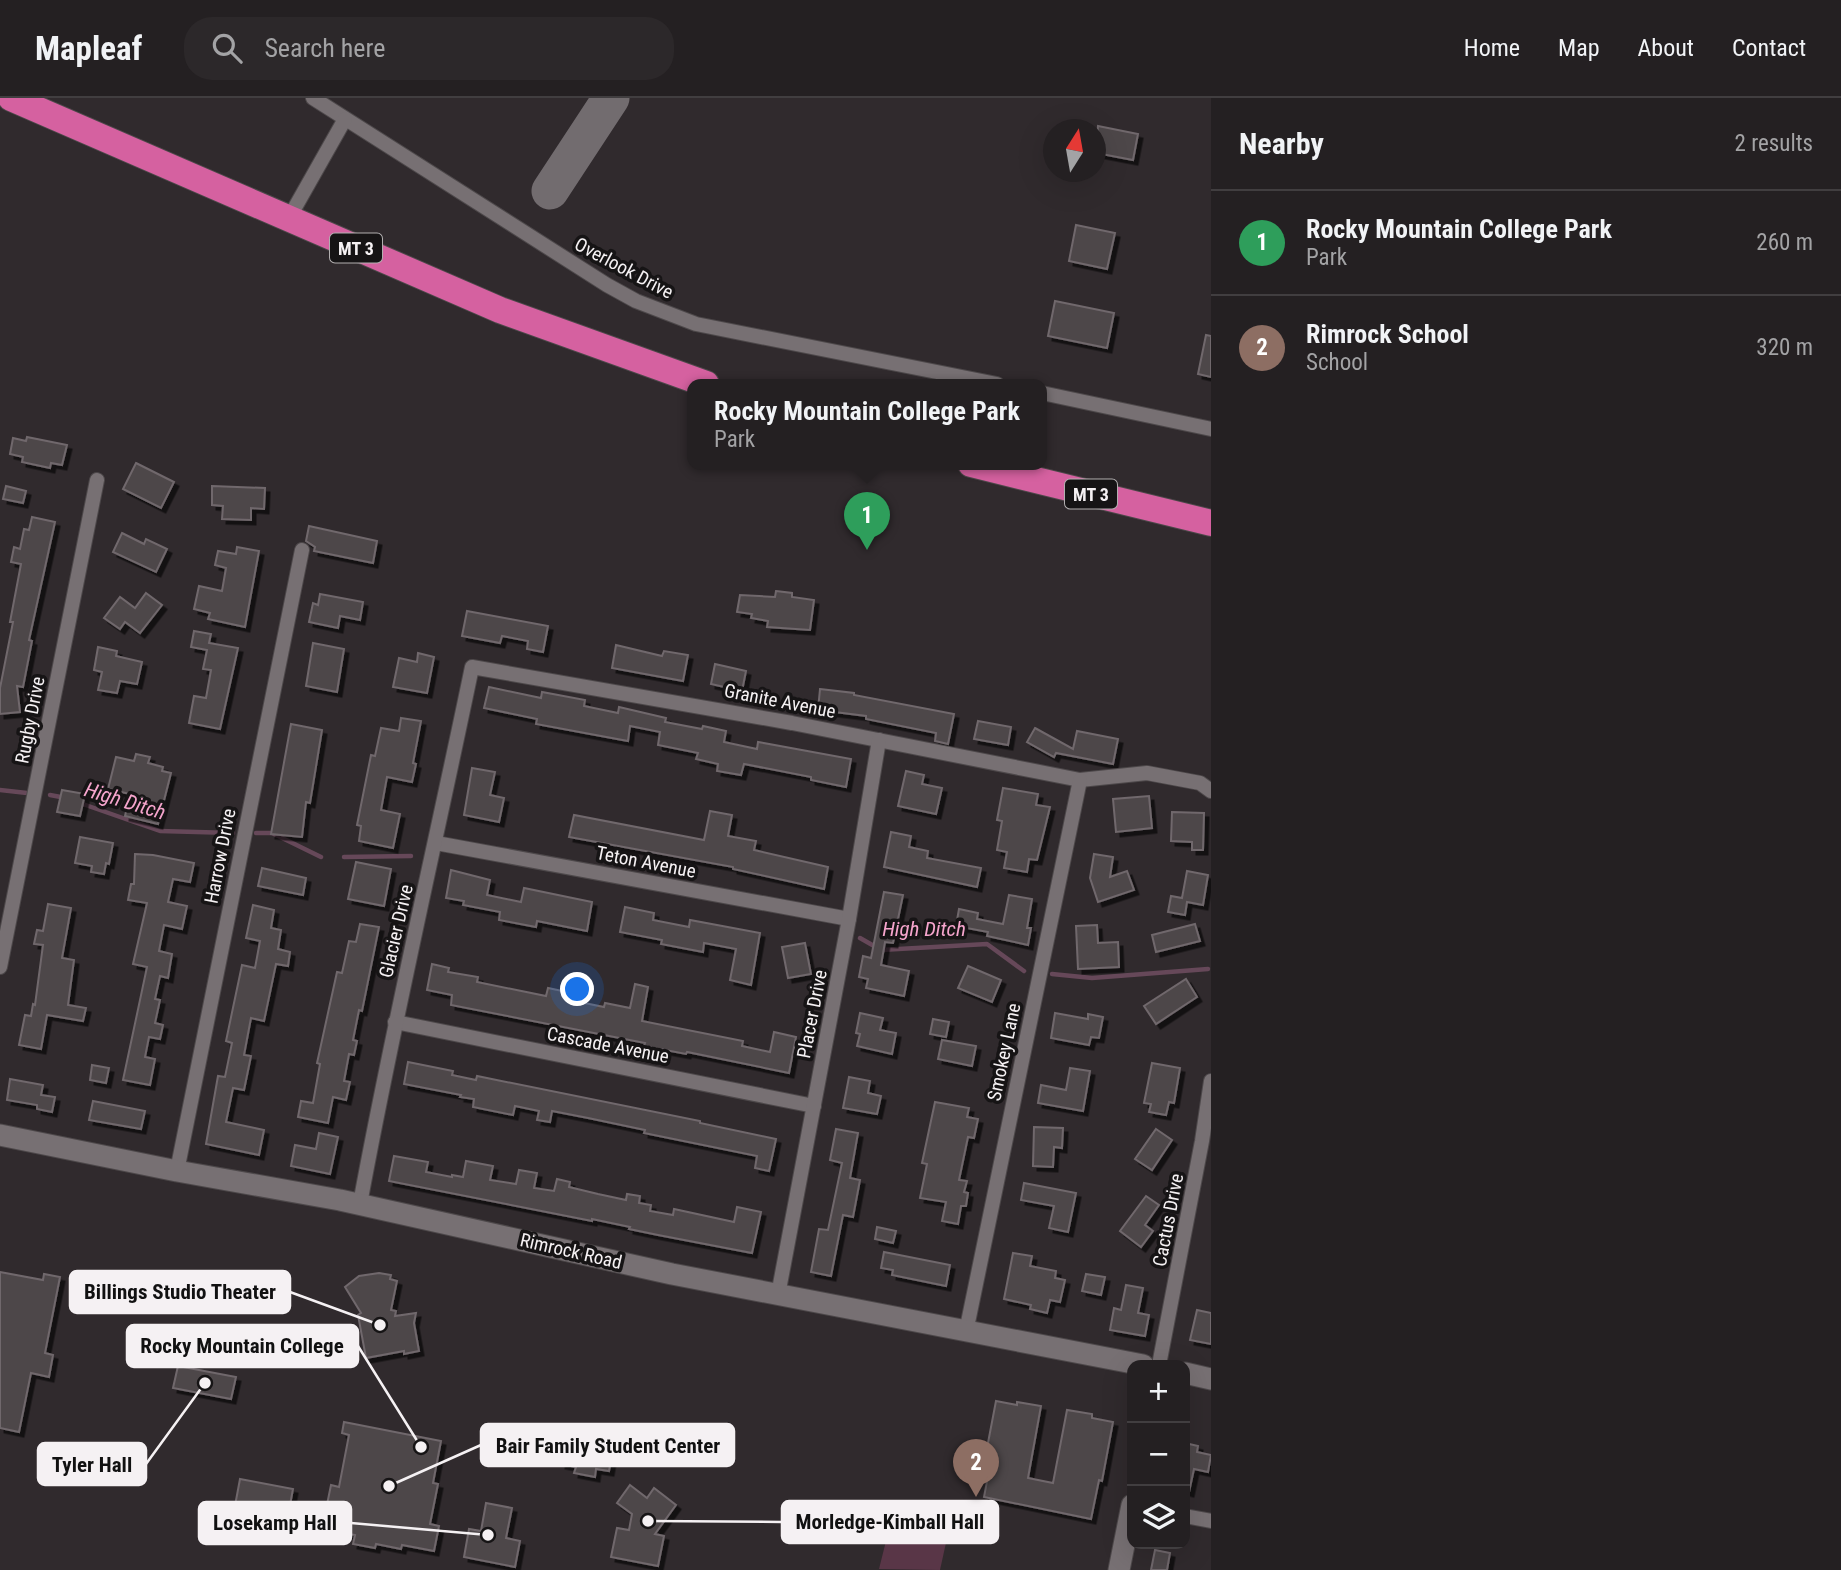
<!DOCTYPE html>
<meta charset="utf-8">
<style>
:root{--surface:#242022;--page:#2c282a;--text:#f1f3f6;--muted:#a3a3a5;--line:#413e40;--accent:#fa8fc6}
body{margin:0;font-family:"Roboto Condensed",sans-serif;background:var(--page);color:var(--text)}
.controls{position:absolute;right:21px;bottom:21px;display:grid;overflow:hidden;border-radius:14px;box-shadow:0 7px 28px #0002}
.controls button{width:63px;height:63px;display:grid;place-items:center;padding:0;border:0;border-bottom:2px solid var(--line);background:var(--surface);color:var(--text);font:35px sans-serif}
.compass{position:absolute;left:1043px;top:21px;width:63px;height:63px;border-radius:50%;background:var(--surface);box-shadow:0 7px 28px #0002;rotate:11deg}
.you{position:absolute;left:578px;top:892px;width:24px;height:24px;margin:-18px;border:5px solid #fff;border-radius:50%;background:#1a73e8;box-shadow:0 0 0 10px #1a73e833}
.badge{display:grid;place-items:center;width:46px;height:46px;border-radius:50%;background:var(--accent);color:#fff;font-size:23px;font-weight:700}
.pin{position:absolute;translate:-50% -58px;filter:drop-shadow(0 2px 4px #0008)}
.pin::after{content:'';position:absolute;top:37px;width:24px;height:21px;background:inherit;clip-path:polygon(0 0,100% 0,50% 100%)}
.popup{position:absolute;left:687px;top:281px;width:360px;height:91px;box-sizing:border-box;display:grid;place-content:center;border-radius:14px;background:var(--surface);filter:drop-shadow(0 2px 5px #0005);font-size:23px;white-space:nowrap;color:var(--muted)}
.popup b{font-size:26px;color:var(--text)}
.popup::after{content:'';position:absolute;left:50%;top:100%;margin-left:-14px;border:14px solid transparent;border-top-color:var(--surface)}
.list{margin:0;padding:0;list-style:none}
h2{display:flex;justify-content:space-between;align-items:center;height:91px;margin:0;padding:0 28px;font-size:30px}
h2 small{font-size:23px;font-weight:400;color:var(--muted)}
.list li{display:grid;grid-template-columns:46px 1fr auto;gap:21px;align-items:center;box-sizing:border-box;height:105px;padding:0 28px;border-top:2px solid var(--line)}
.list b{display:block;font-size:26px;white-space:nowrap}
.list p{margin:0;font-size:23px;white-space:nowrap;color:var(--muted)}
.list em{font-size:23px;font-style:normal;color:var(--muted)}
.icon{flex:none;width:38px;height:38px;fill:none;stroke:currentColor;stroke-width:2;stroke-linecap:round;stroke-linejoin:round}
.map{position:relative;flex:none;width:1211px;height:1472px;overflow:hidden}
header{display:flex;align-items:center;gap:42px;box-sizing:border-box;height:98px;padding:0 35px;background:var(--surface);border-bottom:2px solid var(--line)}
header strong{font-size:33px}
nav{display:flex;gap:38px;margin-inline-start:auto;font-size:24px}
.search{width:490px;height:63px;background:var(--page);display:flex;align-items:center;gap:18px;box-sizing:border-box;padding:0 24px;border-radius:28px;color:var(--muted);font-size:26px}
main{display:flex}
aside{flex:1;background:var(--surface)}
.map>svg:first-child{display:block}
.green{fill:#593647}
.lines{fill:none;stroke-linecap:round;stroke-linejoin:round}
.stream{stroke:#664859;stroke-width:4.5}
.taxiway{stroke:#726c6f;stroke-width:37}
.building{fill:#4e474a;stroke:#70686c;stroke-width:2;filter:url(#shadow)}
.street-casing{stroke:#4d484a;stroke-width:16}
.secondary-casing{stroke:#4d484a;stroke-width:23}
.highway-casing{stroke:#4d484a;stroke-width:28}
.street{stroke:#777073;stroke-width:14}
.secondary{stroke:#777073;stroke-width:21}
.highway{stroke:#d561a0;stroke-width:26}
.labels{text-anchor:middle;dominant-baseline:central;stroke-width:7;stroke-linejoin:round;paint-order:stroke}
.shield{fill:#161415;stroke:#b2afb0;stroke-width:2}
.shield-label{font-size:18px;font-weight:bold;fill:#f5f1f3}
.street-label{font-size:19px;fill:#f5f1f3;stroke:#161415}
.water-label{font-size:21px;font-style:italic;fill:#f6a5cd;stroke:#161415}
.leader{fill:none;stroke:#f5f1f3;stroke-width:2.5}
.callout-dot{fill:#f5f1f3;stroke:#161415;stroke-width:2.5}
.callout{fill:#f5f1f3;stroke:#f5f1f3;stroke-width:2.5}
.callout-label{font-size:21px;text-anchor:middle;font-weight:bold;fill:#111}
</style>
<header>
<strong>Mapleaf</strong>
<div class="search"><svg class="icon" aria-label="search" viewBox="0 0 24 24"><circle cx="10" cy="10" r="6"/><path d="M15 15l6 6"/></svg>Search here</div>
<nav><a>Home</a><a>Map</a><a>About</a><a>Contact</a></nav>
</header>
<main>
<div class="map">
<svg width="1211" height="1472" viewBox="0 0 1211 1472">
<defs>
<filter id="shadow"><feDropShadow dx="4.5" dy="4.5" stdDeviation="0" flood-color="#0009"/></filter>
</defs>
<rect width="100%" height="100%" fill="#302a2d"/>
<path class="green" d="M896,1403L953,1413L940,1472L879,1471Z"/>
<g class="lines">
<g class="stream">
<path d="M0,692L27,695"/>
<path d="M50,697L66,700"/>
<path d="M77,704L160,733L233,735"/>
<path d="M256,735H272L321,759"/>
<path d="M344,759L411,758"/>
<path d="M860,840L881,852L987,846L1024,873"/>
<path d="M1052,876L1092,880L1208,871"/>
</g>
<path class="taxiway" d="M550,93L611,0"/>
</g>
<g class="building">
<path d="M1098,28L1138,36L1133,62L1096,55Z"/>
<path d="M1076,127L1115,135L1107,171L1069,163Z"/>
<path d="M1055,203L1114,215L1107,250L1048,238Z"/>
<path d="M1206,237L1211,238V279L1198,276Z"/>
<path d="M27,339L67,347L62,367L51,365L50,370L22,364L23,359L10,356L13,340L26,343Z"/>
<path d="M136,365L174,384L161,410L123,391Z"/>
<path d="M6,388L26,393L23,405L3,401Z"/>
<path d="M212,388L265,390L264,411L251,410V422L222,421L223,408L212,407Z"/>
<path d="M32,419L55,424L29,542L32,543L23,589L17,588L20,614L0,616V590L13,524H10L21,466L11,464L14,449L20,451L24,431L29,432Z"/>
<path d="M309,428L377,443L373,465L314,453L315,449L306,443Z"/>
<path d="M122,435L144,446L146,441L167,451L156,474L113,454Z"/>
<path d="M237,449L259,453L245,529L208,521L210,515L194,511L199,488L222,493L226,470L215,467L218,453L236,456Z"/>
<path d="M776,493L792,495V499L814,502L810,532L767,529L768,523L751,520L752,516L737,514L740,497L775,499Z"/>
<path d="M146,495L162,507L140,535L125,524L120,531L104,520L120,499L135,510Z"/>
<path d="M320,496L363,504L360,522L340,518L338,530L309,524L313,505L318,507Z"/>
<path d="M467,513L548,528L543,554L527,551L528,543L502,538L500,545L462,538Z"/>
<path d="M194,533L211,536L209,545L238,550L220,631L189,625L194,598L206,600L211,572L203,571L207,552L191,549Z"/>
<path d="M313,545L344,551L337,594L306,588Z"/>
<path d="M616,547L662,558L664,553L688,557L683,583L612,570Z"/>
<path d="M98,549L117,553L116,558L142,564L137,586L120,583L117,595L98,592L102,574L94,572Z"/>
<path d="M418,555L434,559L427,595L393,589L399,560L417,564Z"/>
<path d="M715,566L746,573L742,593L711,586Z"/>
<path d="M489,589L541,600L542,594L585,602L584,608L618,615L619,609L666,620L665,624L702,631L703,628L726,633L724,644L757,651L758,644L851,661L846,689L811,682V679L744,666L741,677L717,673L718,666L696,661L698,655L658,647L660,634L630,628L628,643L536,626L537,621L484,610Z"/>
<path d="M820,591L854,595V597L954,616L948,646L935,643L936,635L866,621V618L818,612Z"/>
<path d="M401,620L421,623L413,665L416,666L412,684L387,679L381,712L400,716L393,750L359,743L361,728L357,727L371,657L375,658L381,630L399,633Z"/>
<path d="M978,623L1011,629L1008,647L974,641Z"/>
<path d="M291,626L322,632L310,705L306,704L302,739L271,736Z"/>
<path d="M1035,630L1073,651L1077,633L1118,641L1113,666L1056,655L1054,659L1027,644Z"/>
<path d="M136,656L150,659L148,665L163,669L162,673L171,675L158,726L125,718L130,696L108,691L116,659L134,663Z"/>
<path d="M472,670L495,674L490,697L504,700L499,724L464,717Z"/>
<path d="M906,673L924,677L922,686L942,690L936,716L898,708Z"/>
<path d="M1003,690L1038,696L1036,707L1050,709L1037,762L1029,761L1027,774L1004,770L1007,754L997,752L1002,723L997,722Z"/>
<path d="M62,692L85,696L80,718L57,714Z"/>
<path d="M1149,698L1152,730L1116,734L1113,701Z"/>
<path d="M710,713L732,717L728,738L756,743L754,752L828,769L824,791L733,771V769L569,739L574,717L704,742Z"/>
<path d="M1172,714L1204,715L1203,752H1192V744L1171,743Z"/>
<path d="M891,734L911,738L909,749L928,753L927,760L981,770L977,789L884,769Z"/>
<path d="M80,739L113,745L109,766L106,765L104,776L91,774L92,768L75,765Z"/>
<path d="M135,756L153,757L194,765L190,784L173,781L168,804L187,808L182,831L164,827L159,853L172,856L168,880L160,878L155,901L160,902L155,925L163,927L160,941L149,939L145,959L155,961L150,987L123,982L147,869L133,866L147,805L128,802L131,786H134Z"/>
<path d="M1094,756L1113,759L1110,779L1127,773L1134,792L1098,804L1090,780Z"/>
<path d="M356,764L391,771L384,808L348,801Z"/>
<path d="M262,770L306,780L303,797L258,788Z"/>
<path d="M451,772L490,782L487,797L521,804L524,790L592,804L587,833L537,823L536,829L499,822L500,814L463,807L464,803L446,800Z"/>
<path d="M1187,773L1208,777L1203,807L1187,804L1185,817L1168,814L1171,798L1182,800Z"/>
<path d="M884,794L903,797L893,845L885,844L881,867L909,873L904,898L866,890L868,881L859,879L863,858L871,860Z"/>
<path d="M1009,797L1032,801L1027,830H1031L1028,847L987,838L988,834L956,828L959,811L978,815L977,821L1003,826Z"/>
<path d="M48,806L71,810L62,860L74,862L68,907L86,910L83,923L47,917L41,951L19,947L25,917L31,918L33,906L35,907L43,847L34,846L37,832L43,833Z"/>
<path d="M253,807L274,812L271,830L281,832L278,851L290,854L288,868L276,866L264,923L251,920L244,957L251,958L244,992L233,990L226,1024L264,1032L259,1057L206,1046L218,978L225,979L232,945L226,943L242,867L255,870L260,843L246,840Z"/>
<path d="M625,809L654,815L653,822L689,829L690,822L760,835L751,887L730,882L736,851L704,845L703,854L661,846L662,842L620,834Z"/>
<path d="M360,826L379,829L362,913L359,912L353,942L357,943L354,957L349,956L344,983L350,984L346,1002L333,999L328,1025L298,1019L301,1003L313,1005L320,966L317,965L337,874L342,875L349,843L356,844Z"/>
<path d="M1195,826L1200,843L1156,854L1152,837Z"/>
<path d="M1097,827L1098,845L1118,844L1119,869L1078,871L1076,828Z"/>
<path d="M805,845L811,876L788,880L782,849Z"/>
<path d="M432,866L449,870L448,874L478,879L477,884L546,898L548,890L567,894L565,901L604,909L605,905L630,910L635,886L648,889L642,923L743,943L742,948L770,954L774,934L796,939L789,975L687,954L686,956L644,948L645,945L451,907L452,897L427,892Z"/>
<path d="M968,868L1001,882L992,904L958,890Z"/>
<path d="M1186,881L1197,899L1156,926L1144,908Z"/>
<path d="M860,915L883,920L880,932L896,935L892,956L857,948L860,936L856,935Z"/>
<path d="M1055,915L1088,921V916L1103,919L1099,940L1091,939L1089,947L1051,940Z"/>
<path d="M933,921L949,924L946,939L930,936Z"/>
<path d="M942,942L976,948L972,968L938,961Z"/>
<path d="M408,964L453,973L452,977L476,982L477,978L700,1023V1025L776,1041L769,1073L755,1070L757,1058L644,1035L645,1032L588,1020L552,1013L550,1024L537,1022L539,1013L515,1008L513,1017L473,1009L474,1001L460,999L461,997L404,986Z"/>
<path d="M1152,965L1180,970L1174,1005L1169,1004L1166,1017L1149,1014L1151,1006L1144,1005Z"/>
<path d="M92,967L109,970L106,985L90,982Z"/>
<path d="M1070,970L1090,973L1083,1013L1038,1005L1041,987L1066,992Z"/>
<path d="M849,979L870,983L868,995L881,998L877,1016L843,1010Z"/>
<path d="M10,981L43,987L41,997L55,999L52,1014L37,1011V1007L7,1002Z"/>
<path d="M93,1003L145,1013L141,1031L89,1022Z"/>
<path d="M935,1004L969,1010L967,1019L978,1021L974,1040L968,1039L959,1082L967,1083L964,1094L968,1095L966,1108H961L958,1126L942,1123L946,1104L920,1100L927,1066L922,1065Z"/>
<path d="M1034,1029L1063,1030L1062,1050L1054,1049L1053,1069L1033,1068Z"/>
<path d="M836,1031L858,1035L850,1080L860,1082L853,1119L843,1117L831,1178L811,1174L819,1131L828,1132L842,1065L830,1062Z"/>
<path d="M1156,1031L1172,1042L1152,1072L1135,1061Z"/>
<path d="M319,1035L338,1039L330,1076L291,1068L295,1047L316,1051Z"/>
<path d="M394,1058L428,1064L426,1074L452,1079V1077L463,1079L466,1063L493,1068L490,1082L516,1086L519,1072L537,1075L534,1090L554,1093L557,1081L570,1084L569,1089L598,1096L626,1102L627,1096L640,1098L639,1105L651,1107L650,1113L673,1117L674,1111L734,1124L737,1109L761,1114L752,1155L658,1137L629,1131L630,1129L592,1121V1123L389,1083Z"/>
<path d="M1024,1085L1076,1095L1068,1134L1049,1130L1054,1108L1021,1102Z"/>
<path d="M1146,1098L1159,1107L1145,1127L1153,1133L1141,1149L1120,1133Z"/>
<path d="M877,1129L896,1133L893,1145L875,1141Z"/>
<path d="M884,1154L950,1167L946,1188L892,1177L893,1172L881,1170Z"/>
<path d="M1013,1155L1032,1158L1030,1168L1056,1173L1055,1180L1065,1182L1060,1204L1050,1202L1047,1215L1030,1211L1031,1207L1004,1201Z"/>
<path d="M0,1174L43,1182L44,1176L60,1179L45,1255L53,1257L49,1279L31,1275L19,1334L0,1330Z"/>
<path d="M379,1175L391,1177L390,1181L397,1183L391,1212L396,1213L395,1218L416,1215L414,1225L419,1253L404,1256V1253L366,1260L358,1217L361,1215L345,1189L359,1178Z"/>
<path d="M1086,1176L1105,1179L1101,1197L1082,1193Z"/>
<path d="M1126,1187L1143,1190L1138,1215L1149,1217L1145,1238L1110,1232L1114,1210L1121,1212Z"/>
<path d="M1197,1212L1211,1215V1246L1190,1242Z"/>
<path d="M178,1268L236,1279L231,1301L173,1290Z"/>
<path d="M996,1303L1017,1307V1304L1041,1308L1028,1380L1053,1385L1067,1312L1092,1316V1320L1113,1324L1102,1383L1099,1382L1091,1421L984,1399L988,1378L986,1377L987,1372L983,1371Z"/>
<path d="M344,1324L441,1343L433,1385L438,1386L430,1426L439,1428L434,1453L402,1447L401,1451L376,1446L375,1450L353,1446L355,1437L322,1431L331,1387L339,1389L349,1337L342,1335Z"/>
<path d="M573,1327L615,1335L616,1332L645,1338L644,1342L653,1344L650,1360L641,1358L640,1362L612,1357L609,1373L596,1371L595,1379L574,1375L576,1369L561,1366L566,1343H570Z"/>
<path d="M1185,1345L1198,1348L1197,1354L1211,1357L1208,1374L1194,1371L1189,1394L1185,1393Z"/>
<path d="M240,1381L293,1391L287,1423L234,1413Z"/>
<path d="M630,1387L647,1400L654,1390L676,1407L655,1436L664,1438L658,1468L611,1459L617,1430L629,1432L632,1416L617,1405Z"/>
<path d="M486,1405L512,1410L506,1440L520,1443L515,1469L464,1459L469,1431L481,1433Z"/>
<path d="M1155,1452L1170,1455L1167,1472H1151Z"/>
</g>
<g class="lines">
<defs>
<g id="street">
<path d="M313,0L607,187L636,203L696,226L997,286"/>
<path d="M289,120L345,21"/>
<path d="M1042,295L1211,331"/>
<path d="M436,745L849,821"/>
<path d="M0,869L97,382"/>
<path d="M395,924L814,1008"/>
<path d="M177,1073L302,452"/>
<path d="M360,1106C393,926 435,748 472,569L792,625L1080,682L1147,675L1200,685L1211,693"/>
<path d="M778,1197L849,821L879,642"/>
<path d="M966,1234L1080,682"/>
<path d="M1159,1267L1202,1043L1211,983"/>
<path d="M1185,1418L1211,1423"/>
</g>
<g id="secondary">
<path d="M0,1037L177,1073L340,1102L672,1176L1143,1267"/>
<path d="M1185,1275L1211,1281"/>
<path d="M1119,1472L1132,1407"/>
</g>
<g id="highway">
<path d="M11,0L500,212L706,286"/>
<path d="M971,366L1211,425"/>
</g>
</defs>
<use href="#street" class="street-casing"/>
<use href="#secondary" class="secondary-casing"/>
<use href="#highway" class="highway-casing"/>
<use href="#street" class="street"/>
<use href="#secondary" class="secondary"/>
<use href="#highway" class="highway"/>
</g>
<g class="labels">
<g class="shield">
<rect x="330" y="135.5" width="52" height="29" rx="5"/>
<rect x="1065" y="381.5" width="52" height="29" rx="5"/>
</g>
<g class="shield-label">
<text x="356" y="150">MT 3</text>
<text x="1091" y="396">MT 3</text>
</g>
<g class="street-label">
<text transform="translate(624 170) rotate(28)">Overlook Drive</text>
<text transform="translate(780 603) rotate(11)">Granite Avenue</text>
<text transform="translate(30 622) rotate(-79)">Rugby Drive</text>
<text transform="translate(220 758) rotate(-79)">Harrow Drive</text>
<text transform="translate(646 764) rotate(11)">Teton Avenue</text>
<text transform="translate(396 833) rotate(-77)">Glacier Drive</text>
<text transform="translate(812 916) rotate(-79)">Placer Drive</text>
<text transform="translate(608 947) rotate(11)">Cascade Avenue</text>
<text transform="translate(1004 954) rotate(-78)">Smokey Lane</text>
<text transform="translate(1168 1122) rotate(-79)">Cactus Drive</text>
<text transform="translate(571 1153) rotate(13)">Rimrock Road</text>
</g>
<g class="water-label">
<text transform="translate(125 703) rotate(17)">High Ditch</text>
<text x="924" y="831">High Ditch</text>
</g>
</g>
<path class="leader" d="M380 1227L290 1194M421 1349L358 1248M389 1388L481 1347M205 1285L146 1366M648 1423L782 1424M488 1437L351 1425"/>
<g class="callout-dot">
<circle cx="380" cy="1227" r="7"/>
<circle cx="421" cy="1349" r="7"/>
<circle cx="389" cy="1388" r="7"/>
<circle cx="205" cy="1285" r="7"/>
<circle cx="648" cy="1423" r="7"/>
<circle cx="488" cy="1437" r="7"/>
</g>
<g class="callout">
<rect x="70" y="1173" width="220" height="42" rx="7"/>
<rect x="127" y="1227" width="231" height="42" rx="7"/>
<rect x="481" y="1326" width="253" height="42" rx="7"/>
<rect x="38" y="1345" width="108" height="42" rx="7"/>
<rect x="782" y="1403" width="216" height="42" rx="7"/>
<rect x="199" y="1404" width="152" height="42" rx="7"/>
</g>
<g class="callout-label">
<text x="180" y="1201">Billings Studio Theater</text>
<text x="242" y="1255">Rocky Mountain College</text>
<text x="608" y="1355">Bair Family Student Center</text>
<text x="92" y="1374">Tyler Hall</text>
<text x="890" y="1431">Morledge-Kimball Hall</text>
<text x="275" y="1432">Losekamp Hall</text>
</g>
</svg>
<div class="controls">
<button>+</button>
<button>−</button>
<button><svg class="icon" aria-label="layers" viewBox="0 0 24 24"><path d="M12 4l9 5-9 5-9-5zM3 14l9 5 9-5"/></svg></button>
</div>
<svg class="compass" viewBox="-18 -18 36 36"><path d="M0-13l5 13h-10z" fill="#e53935"/><path d="M0 13l5-13h-10z" fill="#a3a3a5"/></svg>
<div class="you"></div>
<div class="pin badge" style="left:867px;top:452px;background:#2e9e5b">1</div>
<div class="popup"><b>Rocky Mountain College Park</b>Park</div>
<div class="pin badge" style="left:976px;top:1399px;background:#8d6e63">2</div>
</div>
<aside>
<h2>Nearby<small>2 results</small></h2>
<ul class="list">
<li><span class="badge" style="background:#2e9e5b">1</span><div><b>Rocky Mountain College Park</b><p>Park</p></div><em>260 m</em></li>
<li><span class="badge" style="background:#8d6e63">2</span><div><b>Rimrock School</b><p>School</p></div><em>320 m</em></li>
</ul>
</aside>
</main>
